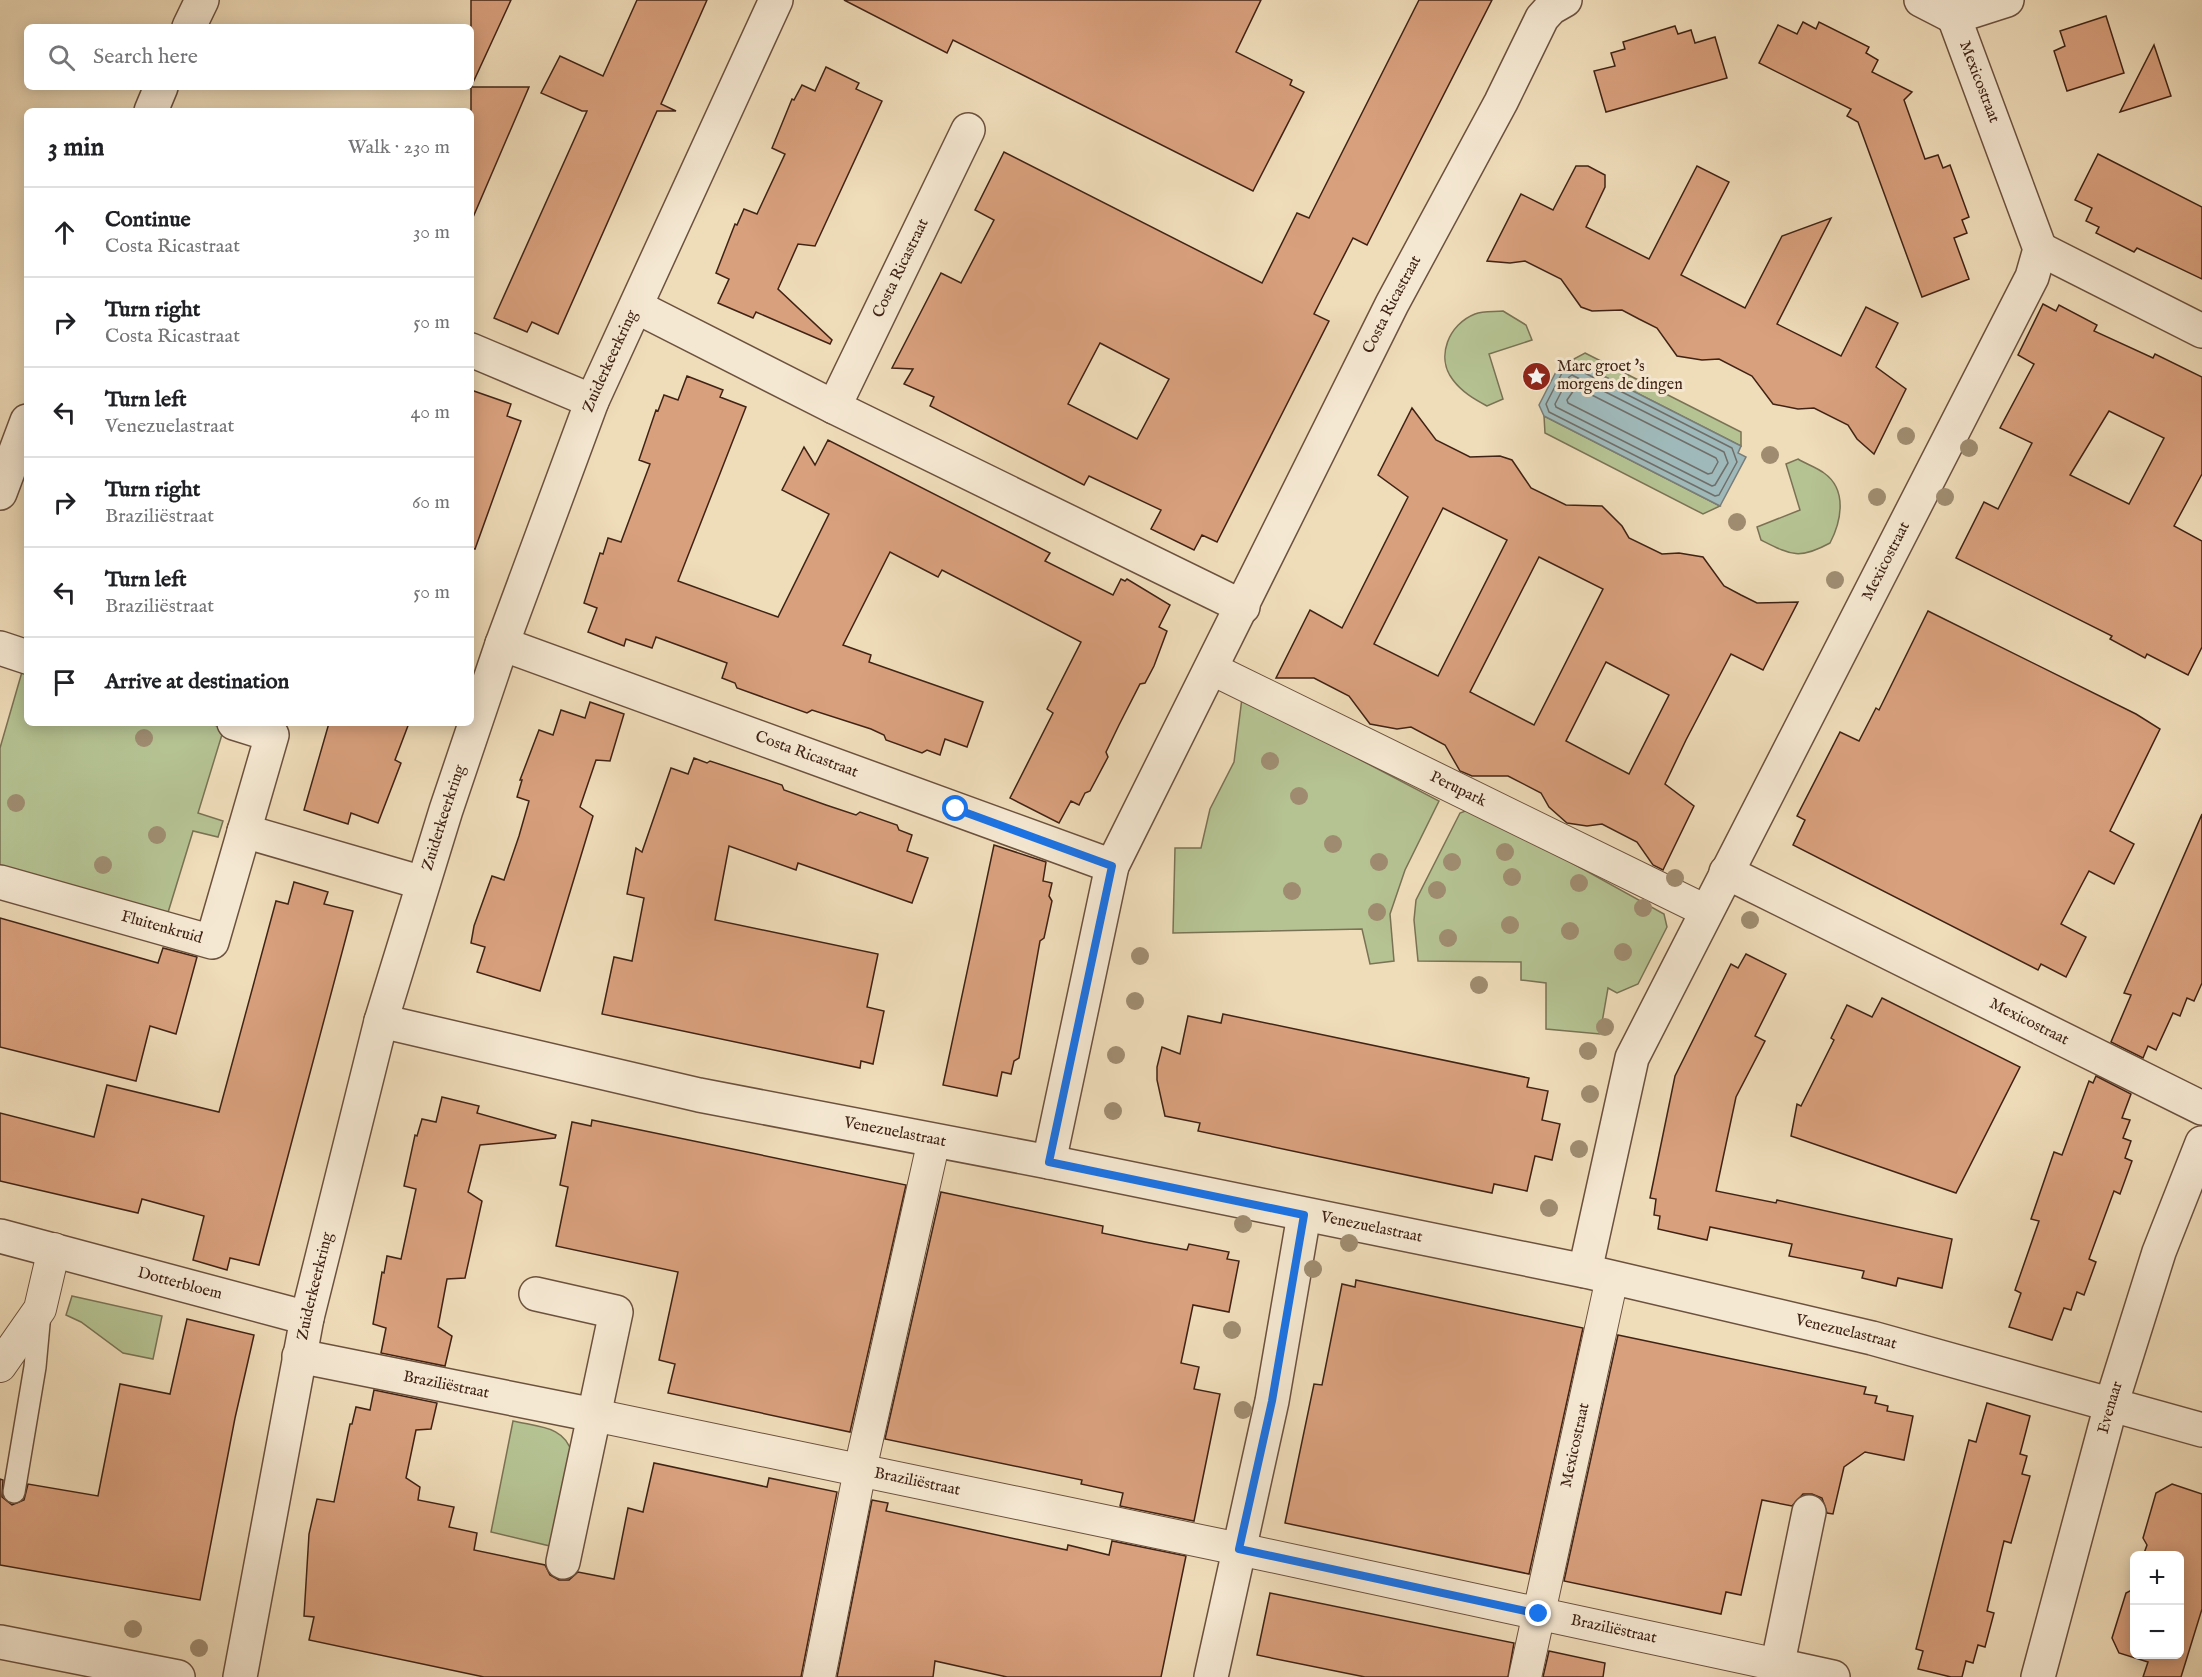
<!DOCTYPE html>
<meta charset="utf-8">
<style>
:root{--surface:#fff;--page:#f2f2f2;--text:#202124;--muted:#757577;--line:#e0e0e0}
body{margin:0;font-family:"IM FELL English",serif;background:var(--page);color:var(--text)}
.controls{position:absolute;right:18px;bottom:18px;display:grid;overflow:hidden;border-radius:9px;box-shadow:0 3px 15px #0003}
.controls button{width:54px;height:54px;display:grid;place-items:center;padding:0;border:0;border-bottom:2px solid var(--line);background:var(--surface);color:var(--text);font:30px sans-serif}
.stop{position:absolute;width:18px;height:18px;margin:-14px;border:4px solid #1a73e8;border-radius:50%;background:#fff}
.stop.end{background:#1a73e8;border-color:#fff;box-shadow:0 2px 6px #0008}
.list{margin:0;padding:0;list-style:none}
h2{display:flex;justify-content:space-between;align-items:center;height:78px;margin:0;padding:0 24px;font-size:26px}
h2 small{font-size:20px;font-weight:400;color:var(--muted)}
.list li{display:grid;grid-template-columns:39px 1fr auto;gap:18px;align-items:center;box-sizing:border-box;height:90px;padding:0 24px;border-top:2px solid var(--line)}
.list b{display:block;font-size:22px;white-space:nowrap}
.list p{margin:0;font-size:20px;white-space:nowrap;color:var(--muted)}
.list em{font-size:20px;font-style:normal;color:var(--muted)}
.icon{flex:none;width:33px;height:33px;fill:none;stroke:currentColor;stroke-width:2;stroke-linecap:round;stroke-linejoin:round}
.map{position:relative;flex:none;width:2202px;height:1677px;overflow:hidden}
.search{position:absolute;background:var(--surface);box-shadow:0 3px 15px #0003;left:24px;top:24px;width:450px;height:66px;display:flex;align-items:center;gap:15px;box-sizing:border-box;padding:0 21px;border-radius:9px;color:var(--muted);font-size:22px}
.panel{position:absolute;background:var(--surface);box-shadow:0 3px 15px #0003;left:24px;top:108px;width:450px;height:618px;border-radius:9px}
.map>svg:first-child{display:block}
.green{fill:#b5c292;stroke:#7a7254;stroke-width:1.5}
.water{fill:#9fb9ba;stroke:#797d78;stroke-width:1.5}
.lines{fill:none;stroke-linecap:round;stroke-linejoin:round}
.shore{stroke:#706e68;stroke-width:1.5}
.building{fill:#d9a07d;stroke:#402315;stroke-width:1.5;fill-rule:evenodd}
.service-casing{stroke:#6c513e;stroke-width:24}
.pedestrian-casing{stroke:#6c513e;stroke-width:34}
.minor-casing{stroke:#6c513e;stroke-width:36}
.service{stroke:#f5e8d2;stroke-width:21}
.pedestrian{stroke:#f5e8d2;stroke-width:32}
.minor{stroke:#f5e8d2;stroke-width:33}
.tree{fill:#9f8c70}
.route{stroke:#1a73e8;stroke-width:8}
.labels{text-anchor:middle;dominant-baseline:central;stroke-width:6;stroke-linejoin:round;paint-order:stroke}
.street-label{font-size:16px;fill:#402315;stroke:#f5e8d2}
.poi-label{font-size:16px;fill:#402315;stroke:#f5e8d2;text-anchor:start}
</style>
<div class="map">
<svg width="2202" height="1677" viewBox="0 0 2202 1677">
<rect width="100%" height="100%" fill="#efdcb9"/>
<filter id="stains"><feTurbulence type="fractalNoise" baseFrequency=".00333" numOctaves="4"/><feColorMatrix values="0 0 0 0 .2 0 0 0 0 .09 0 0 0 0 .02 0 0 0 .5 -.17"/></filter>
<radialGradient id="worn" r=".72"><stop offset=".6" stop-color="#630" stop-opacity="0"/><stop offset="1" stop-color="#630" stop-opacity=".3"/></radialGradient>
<g class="green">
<path d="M1503,311L1526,325L1532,340L1489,354L1503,399L1487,406C1474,399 1462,392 1453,380C1435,357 1449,324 1475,314C1483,311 1494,312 1503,311Z"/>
<path d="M1585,353L1741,432V446L1572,360Z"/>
<path d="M1544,416L1720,506L1703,514L1545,433Z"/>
<path d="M1798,459C1806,464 1816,467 1824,473C1848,490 1841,522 1830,543C1799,560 1791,555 1761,540L1757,527L1800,510L1786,464Z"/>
<path d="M24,665L27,666V723H207L224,728L198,813L223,821L218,837L193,831L166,919L0,873V748Z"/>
<path d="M1242,698L1439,801L1405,870L1390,914L1394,961L1370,964L1362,929L1173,933L1175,848H1201L1210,809L1234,762Z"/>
<path d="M1473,808L1664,914L1667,927L1638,984L1617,993L1608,988L1600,1034L1546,1029V983L1521,980V962L1418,961L1414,920L1416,900L1460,813Z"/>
<path d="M72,1296L162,1316L153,1359L123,1353L81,1322L66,1315Z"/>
<path d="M513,1421C538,1427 566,1426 572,1454L550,1546L491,1532Z"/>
</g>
<path class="water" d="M1572,360L1741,446L1738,453L1746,457L1720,506L1544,416L1539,405L1559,366Z"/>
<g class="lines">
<g class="shore">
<path d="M1573,367L1732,448L1737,462L1719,495L1715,496L1549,412L1546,404L1563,371Z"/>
<path d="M1572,375L1724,452L1728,463L1715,485L1712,486L1556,407L1555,404L1569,377Z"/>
<path d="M1576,387L1716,458L1718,462L1712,473L1708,474L1568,403L1567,400Z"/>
</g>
</g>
<g class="building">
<path d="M471,0H511L471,87H529L471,222Z"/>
<path d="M637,0H707L661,104L676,111H657L558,334L532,322L527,332L494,318L587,111H582L541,93L560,56L603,76Z"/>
<path d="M844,0H1261L1236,52L1292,80L1290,85L1304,92L1253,191L953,40L947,53Z"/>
<path d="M1419,0H1492L1367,245L1353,238L1322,298L1314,314L1329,321L1217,542L1202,535L1194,550L1151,529L1161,510L1089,476L1084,485L930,406L934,397L904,384L913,369L892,368L941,273L961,283L994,220L975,210L1004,152L1262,283L1297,213L1309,218L1311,214ZM1100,343L1169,379L1137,439L1068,404Z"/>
<path d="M2106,16L2124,73L2067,91L2054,51L2065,46L2060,31Z"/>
<path d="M1803,22L1816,29L1819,22L1869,47L1866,53L1878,60L1872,72L1912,92L1904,100L1925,159L1938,155L1943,168L1950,165L1969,217L1962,220L1967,233L1954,238L1969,279L1922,297L1858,122L1847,116L1851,109L1759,63L1778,25L1797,34Z"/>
<path d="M1675,26L1678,34L1691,30L1695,43L1715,37L1727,78L1606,112L1594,71L1615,66L1611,53L1625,49L1623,42Z"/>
<path d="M2154,45L2171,96L2120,112Z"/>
<path d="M826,67L859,83L856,89L882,101L815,246L798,244L778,289L832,340L830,344L756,312L753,318L718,303L729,279L716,273L735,224L737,225L744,209L757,214L785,154L772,148L792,99L794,100L802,85L815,91Z"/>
<path d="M2098,154L2202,207V279L2137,248L2134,252L2096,233L2099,227L2086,221L2092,208L2075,200Z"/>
<path d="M1576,166H1588L1605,175V187L1586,227L1649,259L1697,166L1729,182L1681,275L1745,308L1782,236L1831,218L1777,324L1841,356L1866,307L1898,323L1876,367L1906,389L1874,454L1857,439L1848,425L1814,408L1798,409L1773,404L1752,376L1719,359L1702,360L1677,356L1657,328L1639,319L1622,310L1592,311L1581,307L1561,279L1525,261L1510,263L1487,261L1521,194L1553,210Z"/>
<path d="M2043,304L2056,311L2059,305L2097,325L2094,331L2153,358L2155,354L2202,377V474L2174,526L2202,541V647L2188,675L2147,654L2145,658L2110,639L2112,636L1956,558L1984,502L1998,509L2032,443L2000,428L2034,364L2018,355ZM2109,411L2164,438L2129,504L2070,475Z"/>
<path d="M687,376L723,390L720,397L746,407L678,581L778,617L829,514L782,490L804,447L815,465L828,440L1050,553L1045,561L1113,595L1121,579L1125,581L1127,579L1170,605L1159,627L1167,631L1154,666L1145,683L1140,684L1119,725L1106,752L1108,757L1090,791L1085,793L1079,805L1071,801L1059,823L1010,798L1053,713L1047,709L1081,642L942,570L938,577L890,552L843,645L871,655L869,662L983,702L967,747L945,739L940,755L927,750L922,753L886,740L884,735L871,729L812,710L807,713L737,688L735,683L722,678L727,663L656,637L652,648L626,639L624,646L588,632L597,608L584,603L600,553L603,554L608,538L621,542L650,464L639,460L656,410L658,411L664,395L678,400Z"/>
<path d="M471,390L511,404L507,416L521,421L475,549L471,548Z"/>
<path d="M1412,408L1436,440L1470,457L1500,456L1512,460L1531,488L1566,505L1602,506L1622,526L1629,538L1662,554L1679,553L1703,557L1724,586L1741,595L1757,603L1798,602L1763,670L1731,654L1686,740L1665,784L1694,806L1663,870L1653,865L1637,842L1602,824L1587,826L1567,823L1549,807L1541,793L1508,776H1472L1460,771L1445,745L1411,727L1397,729L1370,724L1349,696L1314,678H1276L1310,610L1342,628L1408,497L1378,475ZM1443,508L1507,540L1438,676L1374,644ZM1539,557L1603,589L1534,725L1470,692ZM1606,662L1669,695L1629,774L1566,741Z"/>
<path d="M1928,611L2136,714L2160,729L2110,831L2134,844L2114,884L2089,871L2061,924L2086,937L2066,977L2041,964L2038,970L1793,845L1805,820L1797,816L1840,732L1859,741L1876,708L1879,710Z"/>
<path d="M590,702L624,714L610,761L596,760L580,807L593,816L540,991L477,972L485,947L471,943L474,926L492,876L504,880L519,836L529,801L517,797L522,780H520L539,730L553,735L561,710L585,718Z"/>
<path d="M329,723H409L395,760L401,763L378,823L351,813L348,824L304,810Z"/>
<path d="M694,758L707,763L710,761L782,785L784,790L826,805L856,815L860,812L897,825L899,830L912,835L907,851L928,858L912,903L798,863L796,870L729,846L715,920L878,954L867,1007L884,1011L873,1064L861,1061L860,1068L602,1014L614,957L632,961L644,898L627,894L636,848L642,852L671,768L688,774Z"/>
<path d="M2202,814V983L2194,1001L2187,998L2180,1016L2173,1013L2156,1050L2148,1046L2143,1058L2111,1042L2131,995L2124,993Z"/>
<path d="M994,845L1046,862L1043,881L1052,883L1049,896L1052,901L1044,938L1040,941L1019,1058L1014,1061L1011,1074L1002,1072L997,1096L943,1085Z"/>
<path d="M294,882L328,892L324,904L353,911L259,1265L230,1258L227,1270L193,1260L204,1216L142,1199L138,1213L0,1181V1113L94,1137L107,1085L219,1112L276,901L288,904Z"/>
<path d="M0,918L158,963L163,948L197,957L176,1034L150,1026L136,1081L0,1047Z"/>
<path d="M1746,954L1786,974L1755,1036L1765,1041L1736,1097L1716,1191L1776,1203L1777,1200L1952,1239L1942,1288L1898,1278L1896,1286L1862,1278L1864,1271L1789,1256L1792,1244L1710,1227L1707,1240L1658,1229L1660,1216L1654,1215L1656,1199L1650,1198L1675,1076L1731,964L1738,968Z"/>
<path d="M1882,998L2020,1067L1956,1193L1791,1136L1797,1104L1801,1106L1834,1040L1831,1038L1847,1005L1872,1017Z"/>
<path d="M1223,1014L1529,1078L1527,1087L1548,1091L1542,1120L1560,1124L1552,1160L1535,1156L1527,1191L1494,1184L1492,1193L1198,1131L1200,1123L1165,1116L1157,1080V1067L1162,1047L1180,1054L1188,1016L1221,1023Z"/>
<path d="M2096,1076L2131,1094L2122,1118L2130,1120L2123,1138L2131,1141L2125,1158L2132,1161L2120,1194L2114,1191L2089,1259L2096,1262L2084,1295L2077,1292L2071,1310L2064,1308L2052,1340L2009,1327L2021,1293L2015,1290L2039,1221L2031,1219L2054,1152L2062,1155L2089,1081L2093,1083Z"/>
<path d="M442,1097L479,1106L477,1113L556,1135L555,1138L480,1145L468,1192L482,1201L465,1278L447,1279L438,1327L452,1336L445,1366L381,1353L386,1328L373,1324L382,1272L384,1273L387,1256L401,1259L416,1189L404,1186L415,1135L417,1136L422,1119L436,1122Z"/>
<path d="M592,1120L906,1185L850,1432L668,1393L675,1364L659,1360L678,1272L556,1246L568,1187L560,1185L572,1122L591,1126Z"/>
<path d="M941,1192L1103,1226L1102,1233L1145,1242L1187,1250L1189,1244L1229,1252L1227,1259L1239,1261L1229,1312L1193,1305L1181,1363L1199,1367L1194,1389L1220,1394L1194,1521L1120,1506L1123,1493L1081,1484L1082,1480L885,1439Z"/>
<path d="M1356,1280L1583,1328L1529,1574L1285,1523L1314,1384L1322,1385L1342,1284L1355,1287Z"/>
<path d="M187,1319L254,1335L235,1418L200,1600L0,1565V1479L3,1480L2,1497L12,1505L24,1500L28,1484L98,1496L120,1384L170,1394Z"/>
<path d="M1618,1335L1866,1387L1864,1394L1877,1396L1875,1403L1888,1406L1887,1411L1913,1416L1904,1460L1865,1452L1844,1467L1833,1514L1827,1513L1822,1498L1812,1494H1803L1792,1506L1762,1500L1741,1595L1726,1592L1721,1614L1564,1581Z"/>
<path d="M374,1390L437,1403L431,1429L416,1430L406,1478L420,1487L418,1500L454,1507L449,1527L477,1533L474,1550L545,1565L550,1575L559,1580H569L578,1572L614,1579L628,1508L643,1512L654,1463L767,1487L769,1478L837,1492L801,1677H484L309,1640L314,1617L304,1616L309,1534L317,1499L334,1502L350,1424H352L356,1407L370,1410Z"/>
<path d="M1987,1403L2030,1416L2020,1454L2027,1456L2022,1474L2030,1476L2011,1543L2004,1541L1987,1611L1994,1613L1985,1647L1978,1645L1973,1663L1966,1661L1962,1677H1951L1918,1669L1923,1651L1916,1649L1969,1440L1976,1442Z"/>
<path d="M2172,1484L2202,1494V1609L2181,1677H2143L2148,1662L2119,1653L2112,1638L2126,1593L2132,1590L2134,1583V1654H2180V1556H2143L2147,1545L2143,1538L2156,1493Z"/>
<path d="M872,1500L888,1503L886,1511L1067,1550L1068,1545L1109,1555L1112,1541L1186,1556L1161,1677H1007L935,1661L933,1677H837Z"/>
<path d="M1270,1593L1514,1643L1508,1677H1365L1257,1655Z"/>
<path d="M1549,1651L1605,1663L1603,1677H1543Z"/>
</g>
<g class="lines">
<defs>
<path id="service" d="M14,1492L35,1367L40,1313"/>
<g id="pedestrian">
<path id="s1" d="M1212,669L1706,911"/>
<path d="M0,1366L40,1309L54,1249"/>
<path id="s2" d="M594,1415L1239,1549L1778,1665"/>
<path d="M819,1677L860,1470L934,1140"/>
<path id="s3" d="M1525,1677L1612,1278"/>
</g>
<g id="minor">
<path d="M1921,0L1954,17L2007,0"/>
<path d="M189,27L202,0"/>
<path d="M151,111L161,87"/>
<path d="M2040,249L2202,331"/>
<path d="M637,307L834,407L1243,607"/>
<path d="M471,350L592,401"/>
<path id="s4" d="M834,407L968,130"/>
<path d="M0,493L27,421"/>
<path id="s5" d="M502,644L1112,866"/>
<path d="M0,648L27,657"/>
<path d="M244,831L423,883"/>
<path id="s6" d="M1726,872L2202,1108"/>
<path id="s7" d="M0,882L212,942L272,735L234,723"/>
<path id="s8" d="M381,1021L699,1095L1049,1162L1585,1271L1872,1338L2202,1430"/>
<path id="s9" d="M1049,1162L1112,866L1392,304L1501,102L1542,18L1551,8L1565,0"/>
<path id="s10" d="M0,1236L307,1318"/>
<path id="s11" d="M1585,1271L1632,1058L2032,277L2040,249L1954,17"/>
<path d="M536,1294L616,1312L563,1562"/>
<path id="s12" d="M299,1356L594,1415"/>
<path d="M0,1642L178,1677"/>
<path d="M1778,1665L1833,1677"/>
<path id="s13" d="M240,1677L307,1318L381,1021L446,810L502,644L592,401L776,0"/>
<path d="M1211,1677L1272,1401L1304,1215"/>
<path d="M1775,1677L1809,1512"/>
<path id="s14" d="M2038,1677L2111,1405L2159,1252L2202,1143"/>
</g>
</defs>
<use href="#service" class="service-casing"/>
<use href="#pedestrian" class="pedestrian-casing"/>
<use href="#minor" class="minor-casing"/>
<use href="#service" class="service"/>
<use href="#pedestrian" class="pedestrian"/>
<use href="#minor" class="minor"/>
</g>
<g class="tree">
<circle cx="1906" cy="436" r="9"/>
<circle cx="1969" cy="448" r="9"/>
<circle cx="1770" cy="455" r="9"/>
<circle cx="1877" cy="497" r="9"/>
<circle cx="1945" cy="497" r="9"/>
<circle cx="1737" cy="522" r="9"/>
<circle cx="1835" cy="580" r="9"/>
<circle cx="144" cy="738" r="9"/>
<circle cx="1270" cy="761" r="9"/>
<circle cx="1299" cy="796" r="9"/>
<circle cx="16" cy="803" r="9"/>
<circle cx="157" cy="835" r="9"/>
<circle cx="1333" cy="844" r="9"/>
<circle cx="1505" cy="852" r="9"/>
<circle cx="1379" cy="862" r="9"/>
<circle cx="1452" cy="862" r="9"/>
<circle cx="103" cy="865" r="9"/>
<circle cx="1512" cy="877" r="9"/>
<circle cx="1675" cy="878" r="9"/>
<circle cx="1579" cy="883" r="9"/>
<circle cx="1437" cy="890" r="9"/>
<circle cx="1292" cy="891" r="9"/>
<circle cx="1643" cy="908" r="9"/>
<circle cx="1377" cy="912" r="9"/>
<circle cx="1750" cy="920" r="9"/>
<circle cx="1510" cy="925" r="9"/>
<circle cx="1570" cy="931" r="9"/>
<circle cx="1448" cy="938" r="9"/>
<circle cx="1623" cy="952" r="9"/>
<circle cx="1140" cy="956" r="9"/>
<circle cx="1479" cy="985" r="9"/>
<circle cx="1135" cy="1001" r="9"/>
<circle cx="1605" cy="1027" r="9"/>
<circle cx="1588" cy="1051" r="9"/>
<circle cx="1116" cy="1055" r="9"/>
<circle cx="1590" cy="1094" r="9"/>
<circle cx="1113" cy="1111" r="9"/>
<circle cx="1579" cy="1149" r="9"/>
<circle cx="1549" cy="1208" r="9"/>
<circle cx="1243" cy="1224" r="9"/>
<circle cx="1349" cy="1243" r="9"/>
<circle cx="1313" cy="1269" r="9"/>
<circle cx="1232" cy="1330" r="9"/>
<circle cx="1243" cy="1410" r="9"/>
<circle cx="133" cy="1629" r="9"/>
<circle cx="199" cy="1648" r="9"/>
</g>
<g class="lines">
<path class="route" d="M956,809L1112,866L1049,1162L1304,1215L1272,1401L1239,1549L1539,1614"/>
</g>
<defs>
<symbol id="sight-disc" viewBox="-11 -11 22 22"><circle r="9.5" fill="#8f2418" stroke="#f5e8d2"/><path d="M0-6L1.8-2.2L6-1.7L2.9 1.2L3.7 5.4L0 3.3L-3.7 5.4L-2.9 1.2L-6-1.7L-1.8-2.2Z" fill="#fff"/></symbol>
</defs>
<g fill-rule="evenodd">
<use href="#sight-disc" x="1520" y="360" width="33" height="33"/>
</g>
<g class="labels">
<g class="street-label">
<text transform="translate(1979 82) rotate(69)">Mexicostraat</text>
<text stroke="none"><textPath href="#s4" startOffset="154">Costa Ricastraat</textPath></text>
<text stroke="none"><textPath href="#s9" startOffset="930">Costa Ricastraat</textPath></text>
<text stroke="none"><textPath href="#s13" startOffset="1370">Zuiderkeerkring</textPath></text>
<text stroke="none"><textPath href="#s11" startOffset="776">Mexicostraat</textPath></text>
<text stroke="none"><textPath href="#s5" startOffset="324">Costa Ricastraat</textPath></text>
<text stroke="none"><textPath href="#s1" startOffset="274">Perupark</textPath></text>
<text stroke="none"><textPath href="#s13" startOffset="884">Zuiderkeerkring</textPath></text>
<text stroke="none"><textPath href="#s7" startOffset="168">Fluitenkruid</textPath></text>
<text stroke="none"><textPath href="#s6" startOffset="338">Mexicostraat</textPath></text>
<text stroke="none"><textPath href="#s8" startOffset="526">Venezuelastraat</textPath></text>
<text stroke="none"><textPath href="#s8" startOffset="1012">Venezuelastraat</textPath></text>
<text stroke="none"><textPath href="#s10" startOffset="186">Dotterbloem</textPath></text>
<text stroke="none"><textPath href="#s13" startOffset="398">Zuiderkeerkring</textPath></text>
<text stroke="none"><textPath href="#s8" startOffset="1498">Venezuelastraat</textPath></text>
<text stroke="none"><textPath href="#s12" startOffset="150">Braziliëstraat</textPath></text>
<text stroke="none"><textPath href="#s14" startOffset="279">Evenaar</textPath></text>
<text stroke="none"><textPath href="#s3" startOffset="237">Mexicostraat</textPath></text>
<text stroke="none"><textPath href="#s2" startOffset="330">Braziliëstraat</textPath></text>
<text stroke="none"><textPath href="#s2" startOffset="1042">Braziliëstraat</textPath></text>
</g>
<g class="poi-label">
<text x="1557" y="367">Marc groet 's<tspan x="1557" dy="18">morgens de dingen</tspan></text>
</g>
</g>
<rect width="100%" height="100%" filter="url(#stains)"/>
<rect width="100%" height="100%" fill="url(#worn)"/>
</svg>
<div class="controls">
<button>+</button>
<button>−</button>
</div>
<div class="stop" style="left:956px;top:809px"></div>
<div class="stop end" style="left:1539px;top:1614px"></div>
<div class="search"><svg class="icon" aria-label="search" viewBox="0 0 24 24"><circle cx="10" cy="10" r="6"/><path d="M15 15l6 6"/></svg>Search here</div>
<section class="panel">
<h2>3 min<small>Walk · 230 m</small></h2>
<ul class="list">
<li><svg class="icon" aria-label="ahead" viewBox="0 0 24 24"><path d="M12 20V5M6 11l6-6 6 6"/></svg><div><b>Continue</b><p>Costa Ricastraat</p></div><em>30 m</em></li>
<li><svg class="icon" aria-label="right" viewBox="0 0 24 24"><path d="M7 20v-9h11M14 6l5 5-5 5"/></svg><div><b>Turn right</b><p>Costa Ricastraat</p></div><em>50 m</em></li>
<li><svg class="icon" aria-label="left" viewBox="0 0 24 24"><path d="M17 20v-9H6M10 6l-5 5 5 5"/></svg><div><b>Turn left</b><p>Venezuelastraat</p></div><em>40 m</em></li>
<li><svg class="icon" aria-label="right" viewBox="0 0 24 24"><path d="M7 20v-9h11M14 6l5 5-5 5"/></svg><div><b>Turn right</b><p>Braziliëstraat</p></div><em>60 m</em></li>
<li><svg class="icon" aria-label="left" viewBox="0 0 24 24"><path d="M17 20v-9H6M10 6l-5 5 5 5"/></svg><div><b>Turn left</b><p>Braziliëstraat</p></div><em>50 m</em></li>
<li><svg class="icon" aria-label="arrive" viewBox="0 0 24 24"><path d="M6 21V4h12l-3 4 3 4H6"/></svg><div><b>Arrive at destination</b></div></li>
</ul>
</section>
</div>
